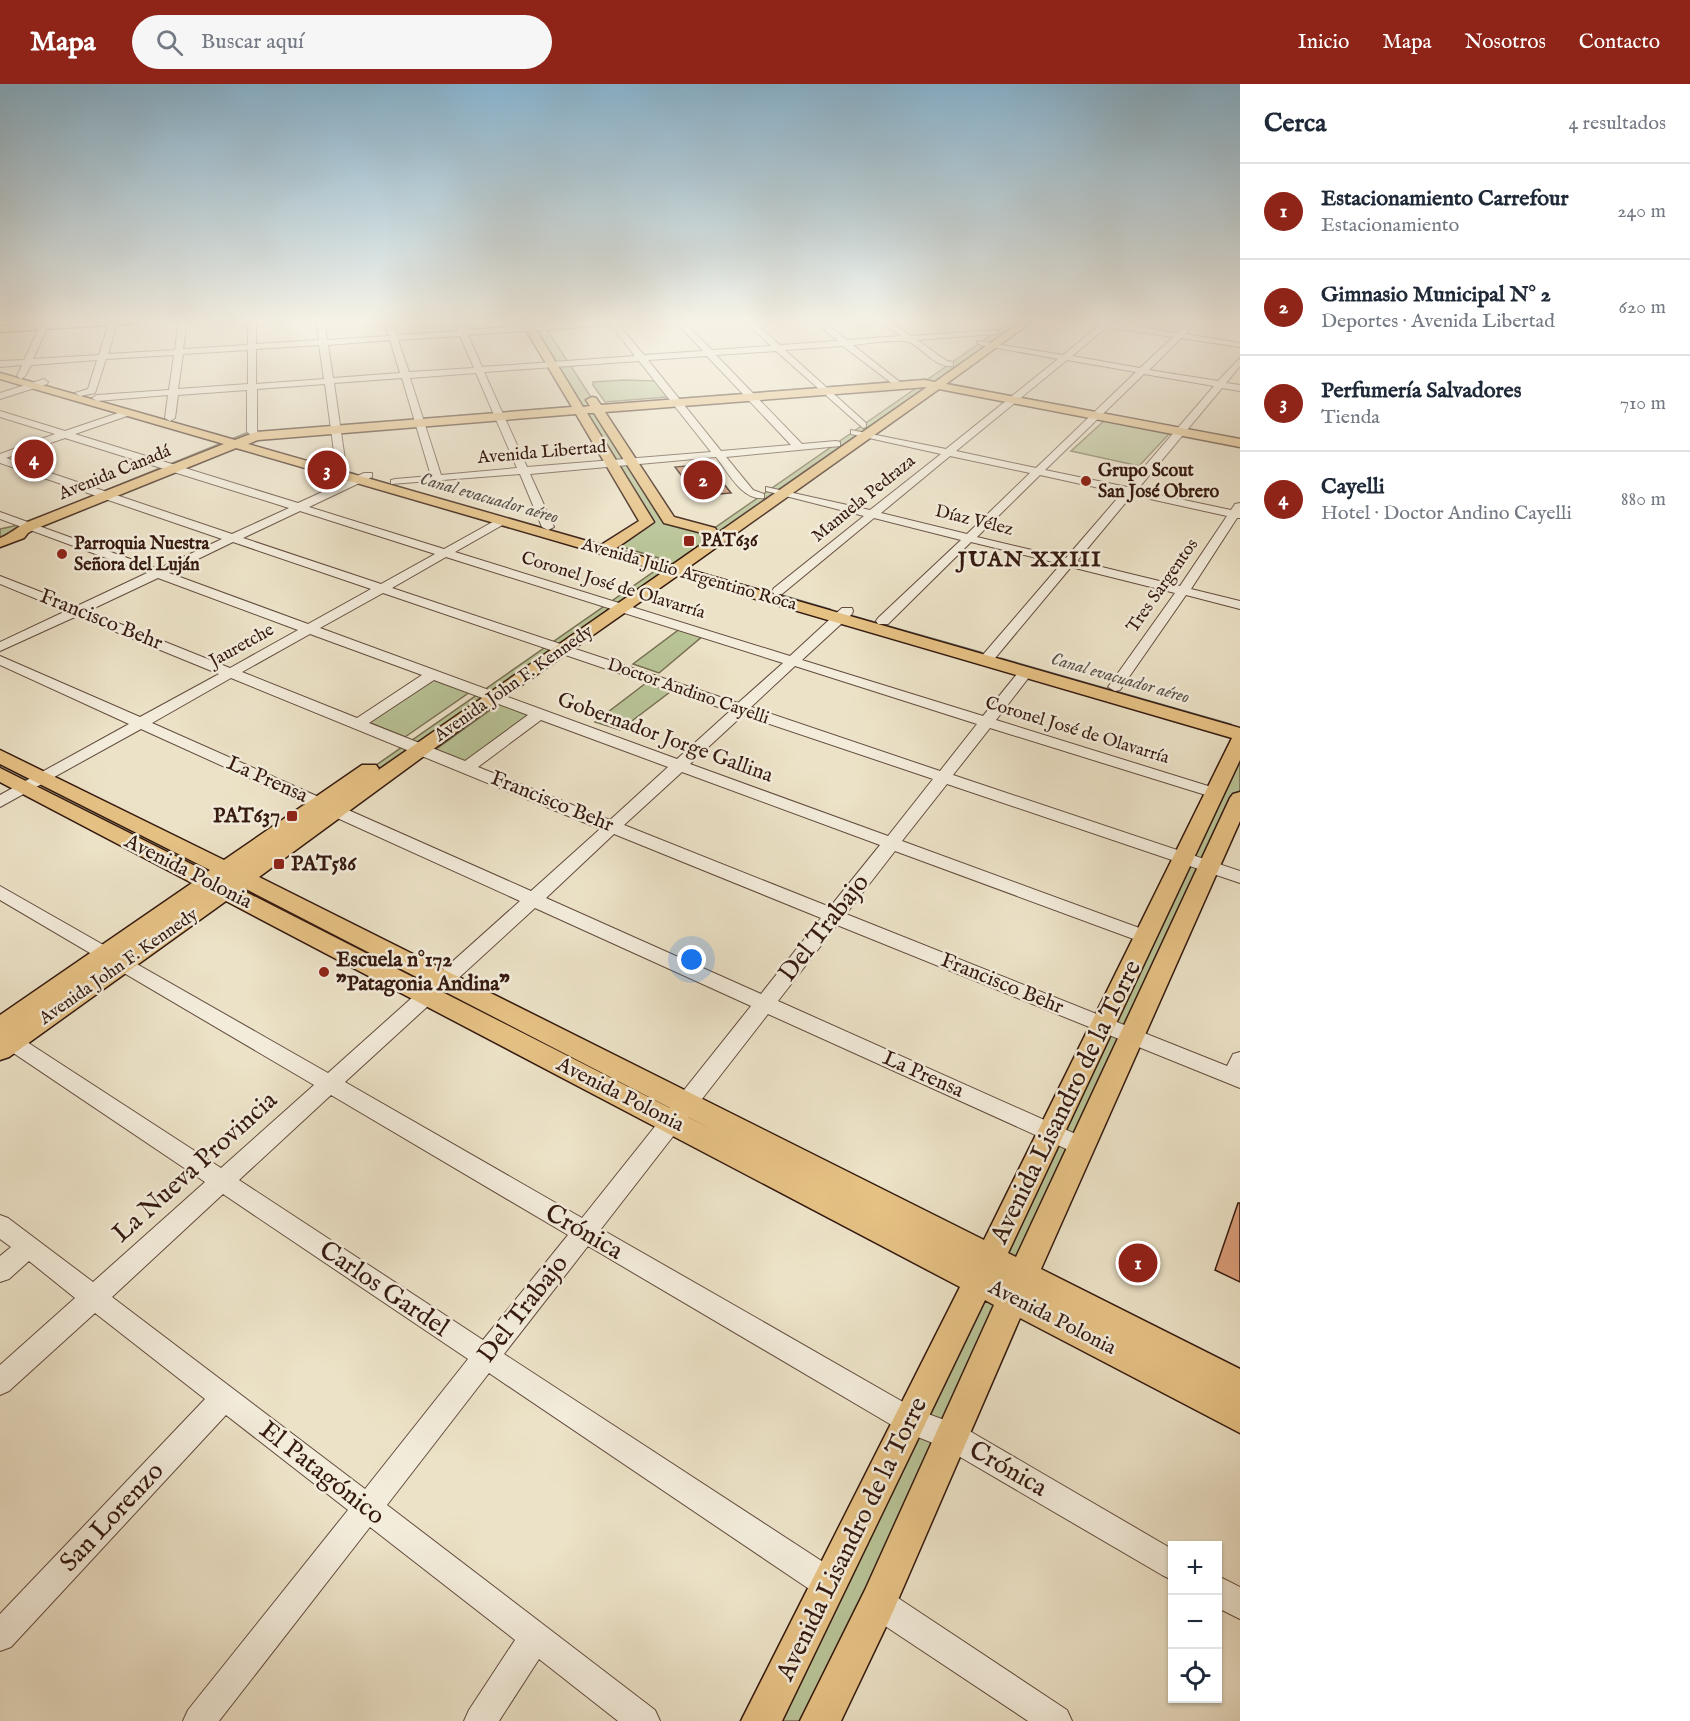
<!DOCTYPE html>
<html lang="es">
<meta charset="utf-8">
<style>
:root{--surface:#fff;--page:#f6f6f7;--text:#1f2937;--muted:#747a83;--line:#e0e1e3;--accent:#8f2418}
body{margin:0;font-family:"IM FELL English",serif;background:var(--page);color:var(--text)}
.controls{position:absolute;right:18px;bottom:18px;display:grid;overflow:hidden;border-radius:0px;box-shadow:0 2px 4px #0004}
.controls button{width:54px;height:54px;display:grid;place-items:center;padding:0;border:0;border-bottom:2px solid var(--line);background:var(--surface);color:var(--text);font:30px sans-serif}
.you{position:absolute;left:692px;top:876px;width:21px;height:21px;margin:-15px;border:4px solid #fff;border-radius:50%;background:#1a73e8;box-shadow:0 0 0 9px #1a73e833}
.badge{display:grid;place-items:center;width:39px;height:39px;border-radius:50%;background:var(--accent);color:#fff;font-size:20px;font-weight:700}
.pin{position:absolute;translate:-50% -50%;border:3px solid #fff;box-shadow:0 2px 6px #0006}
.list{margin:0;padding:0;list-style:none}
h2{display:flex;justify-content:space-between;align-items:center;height:78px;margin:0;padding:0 24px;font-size:26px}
h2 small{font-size:20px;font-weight:400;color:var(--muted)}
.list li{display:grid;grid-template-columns:39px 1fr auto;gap:18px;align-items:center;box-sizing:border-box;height:96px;padding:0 24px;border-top:2px solid var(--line)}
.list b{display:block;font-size:22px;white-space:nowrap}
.list p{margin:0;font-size:20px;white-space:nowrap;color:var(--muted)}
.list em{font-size:20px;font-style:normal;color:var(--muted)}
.icon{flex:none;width:33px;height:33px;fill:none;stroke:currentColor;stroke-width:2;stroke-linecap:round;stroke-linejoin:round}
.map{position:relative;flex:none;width:1240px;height:1637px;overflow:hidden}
header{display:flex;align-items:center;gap:36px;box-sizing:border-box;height:84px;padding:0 30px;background:var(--accent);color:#fff}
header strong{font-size:28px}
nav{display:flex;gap:33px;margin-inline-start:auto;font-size:21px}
.search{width:420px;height:54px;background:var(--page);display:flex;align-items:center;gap:15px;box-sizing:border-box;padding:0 21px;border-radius:33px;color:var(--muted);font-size:22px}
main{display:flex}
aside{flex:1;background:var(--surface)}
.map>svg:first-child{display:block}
.green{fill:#b8c396;stroke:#766e52;stroke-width:1.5;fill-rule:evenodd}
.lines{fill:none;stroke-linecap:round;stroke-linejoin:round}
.stream-far2{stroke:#717b76;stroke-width:1.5}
.stream-far1{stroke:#717b76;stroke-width:2}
.stream{stroke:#717b76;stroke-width:3}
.building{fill:#d99d79;stroke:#34190f;stroke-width:1.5}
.minor-casing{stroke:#624b3d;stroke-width:2}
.major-casing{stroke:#34190f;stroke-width:3}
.minor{fill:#f3ecdb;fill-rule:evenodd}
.major{fill:#e6c184;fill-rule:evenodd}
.poi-dot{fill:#8f2418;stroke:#f3ecdb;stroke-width:2}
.labels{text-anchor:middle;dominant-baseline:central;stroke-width:5;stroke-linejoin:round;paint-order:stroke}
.far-street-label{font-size:18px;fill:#34190f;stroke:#f3ecdb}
.far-poi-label{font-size:18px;font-weight:bold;fill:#34190f;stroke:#f3ecdb;text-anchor:start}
.far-water-label{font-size:18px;font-style:italic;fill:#58524b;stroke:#f3ecdb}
.street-label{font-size:21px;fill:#34190f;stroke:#f3ecdb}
.poi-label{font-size:21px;font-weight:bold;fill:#34190f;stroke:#f3ecdb;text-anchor:start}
.far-district-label{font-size:22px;font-weight:bold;letter-spacing:1.5px;fill:#34190f;stroke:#f3ecdb}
.near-street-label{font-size:26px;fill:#34190f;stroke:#f3ecdb}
</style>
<header>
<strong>Mapa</strong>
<div class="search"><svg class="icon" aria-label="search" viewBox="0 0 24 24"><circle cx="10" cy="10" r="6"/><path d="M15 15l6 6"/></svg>Buscar aquí</div>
<nav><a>Inicio</a><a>Mapa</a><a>Nosotros</a><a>Contacto</a></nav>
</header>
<main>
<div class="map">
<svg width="1240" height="1637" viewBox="0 0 1240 1637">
<rect width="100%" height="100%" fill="#ece2c7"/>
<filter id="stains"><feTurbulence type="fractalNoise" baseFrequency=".00333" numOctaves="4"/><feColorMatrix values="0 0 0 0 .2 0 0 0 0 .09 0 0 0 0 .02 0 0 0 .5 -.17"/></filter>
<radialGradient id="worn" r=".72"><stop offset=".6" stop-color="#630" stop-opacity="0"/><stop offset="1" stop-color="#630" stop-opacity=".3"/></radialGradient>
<g class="green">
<path d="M525,236H541L596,321L928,295L1013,236H1029L941,298L1240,355V359L935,301L244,794L990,1174L1240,656V714L820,1637H761L979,1197L0,690V672L227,785L669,477L612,460L647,438L581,326L256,352L0,459V445L23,440L246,349L578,322ZM922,300L710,447L669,436L599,325Z"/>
<path d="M624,296L655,297L667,313L605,318L593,301V298Z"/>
<path d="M1105,336L1170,349L1139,382L1071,367Z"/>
<path d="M681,544L704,551L659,589L633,580Z"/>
<path d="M434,595L470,608L405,653L368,638Z"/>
<path d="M646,599L670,608L620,646L595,638Z"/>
<path d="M500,619L530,630L466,678L435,666Z"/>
</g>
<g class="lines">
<g class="stream-far2">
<path d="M0,289L33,298"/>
<path d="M44,302L132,327"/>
</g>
<g class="stream-far1">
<path d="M260,364L355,390"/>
<path d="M372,395L470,424"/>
<path d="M688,485L767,508"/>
</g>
<g class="stream">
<path d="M762,506L830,526"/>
<path d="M854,533L981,569"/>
<path d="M1001,575L1231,641"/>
</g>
</g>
<g class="building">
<path d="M708,380L731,409L697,412L675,383Z"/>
<path d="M1238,1119H1240V1198L1215,1186Z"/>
</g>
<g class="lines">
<defs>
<g id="minor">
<path d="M43,236L50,237L33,275L99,271L110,236H118L108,270L175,266L179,236H187L183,265L248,261V236H256V260L319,256L316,236H324L327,256L389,252L384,236H392L397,251L458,247L453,236H461L466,246L607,236H661L657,238L619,241L644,271L703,267L674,236H682L712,266L771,262L743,236H751L780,261L838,257L812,236H821L847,256L901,252L879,236H888L911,252L995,246L999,248L995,250L917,256L947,277L953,278V282C935,284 924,265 909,258C899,254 865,260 853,261L901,299V303L898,304L843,262L785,266L866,339V343L863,344L776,267L716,271L802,360L836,357L840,358V362L726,373L753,406L764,410V414C742,417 728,388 716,373L530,390L554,443L548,446L542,443L520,390L391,400V396L395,395L431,392L402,294L334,299L346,383L341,386L336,383L325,300L257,305V347L261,352L256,355L247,348V306L178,311L175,334L170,337L165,334L168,311L97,317L92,314L97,311L169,306L174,271L106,275L95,309L80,312L75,309L88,305L97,276L31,281L25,292L21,295L17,292L22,281L0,283V277L24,276ZM611,241L635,272L482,283L468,251ZM460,252L474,284L409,288L398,256ZM390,256L400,289L333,294L328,261ZM319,261L324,295L256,300V265ZM248,266V300L178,305L183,270ZM707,272L791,361L721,367L648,276ZM639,277L711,368L527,383L484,288ZM476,289L517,384L441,391L410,294Z"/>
<path d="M1074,236L1104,238L1115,236L1112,239L1177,249L1191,236H1199L1185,250L1240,259V263L1181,254L1149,286L1218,297L1240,274V282L1226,299L1240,301V307L1222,304L1137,406L1231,426L1235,420L1240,419V434H1237L1191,505L1240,517V525L1186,511L1120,606L1115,607L1108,603L1175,509L1071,483L991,579H981L979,576L981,573L1061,480L971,458L888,540H878L876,537L878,534L961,456L874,434L782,510H774L772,507L774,504L864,432L766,407V403L870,426L941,370L851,350V346L946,365L1058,275L981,261L977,259L978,257L1063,271L1099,242ZM1107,243L1173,253L1140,284L1072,272ZM1067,276L1136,288L1036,384L956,367ZM1144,290L1214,302L1127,403L1045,386ZM950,372L1030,389L967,450L881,429ZM1040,391L1122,409L1066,474L977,453ZM1132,411L1227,432L1180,502L1077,477Z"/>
<path d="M44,295L48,298L47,300L0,315V309Z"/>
<path d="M0,327L65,347L124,327H130V331L75,350L298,419L364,389H372V393L309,423L444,465L498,435H506V439L455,468L790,572L842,524H852L853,527L852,530L802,576L983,632L1021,585H1031L1033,588L996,636L1221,706L1223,709L1221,712H1209L990,644L953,691L1240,787V799L947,700L902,757L1153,849L1155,853L1153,857L1146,859L1139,857L895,767L846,830L1227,982L1233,970L1240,968V1004L837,841L778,917L1089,1056L1092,1062L1089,1068L1081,1071L1073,1068L768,930L601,1145L917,1326L961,1342L1172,1465V1496L1162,1491L943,1363L900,1346L588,1162L504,1270L840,1489L844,1500L840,1511L829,1515L818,1511L489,1289L387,1421L655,1626L660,1637H618L539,1575L499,1637H464L469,1626L515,1556L370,1443L219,1637H183L188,1626L348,1426L226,1331L11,1563L0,1567V1530L205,1315L95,1229L9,1307L0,1311V1281L75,1214L29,1177L9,1195L0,1198V1172L11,1163L0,1155V1131L8,1134L93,1198L205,1098L0,960V942L7,945L221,1084L314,1001L0,816V802L328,989L520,817L141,645L0,723V711L129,640L0,581V572L140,633L219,590L77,532L0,567V558L66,527L0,500V492L77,522L147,489L0,435V428L158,485L222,455L0,379V370L55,350L0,333ZM65,354L289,424L232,450L6,374ZM300,427L435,470L381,500L243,454ZM233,458L371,505L308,540L169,489ZM446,473L783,579L738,619L392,504ZM158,494L298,546L230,584L88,527ZM383,509L730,627L677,675L320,544ZM310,550L422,591L357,634L242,588ZM795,582L977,640L940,687L751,623ZM231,594L600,745L531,807L152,639ZM434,596L528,631L465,677L369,639ZM743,631L933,695L888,752L690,680ZM541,636L668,683L610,736L478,683ZM682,688L880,761L830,823L624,741ZM614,750L821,834L761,910L546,814ZM535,824L751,922L582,1134L345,998ZM331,1011L568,1151L483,1256L239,1096ZM223,1110L468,1275L365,1405L112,1213Z"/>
<path d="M1218,1492L1240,1503V1535L1218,1524Z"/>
<path d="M878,1504L889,1508L1067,1626L1072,1637H1028L867,1530L863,1519L867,1508Z"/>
</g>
<g id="major">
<path d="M98,236H145L140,239L0,248V242Z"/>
<path d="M520,236H530L583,323L590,322L586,316L592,313L596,314L601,321L924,296L935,298L1023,236H1034L946,300L1240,355V363L939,305L686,485L1240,644V676L1008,1169L1016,1173L1230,714L1233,710L1240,708V737L1041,1185L1240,1285V1349L1020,1234L891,1532L841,1637H800L865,1506L994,1221L985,1216L782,1637H741L960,1203L226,817L9,973L0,976V931L192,799L0,698V684L207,788L210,786L0,680V666L224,776L362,681H376L379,685L377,687L663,488L236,364L35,445L28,449L24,454L0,463V454C10,450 16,444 25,439L224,360L0,295V289L235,356L256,348L572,323ZM927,303L672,481L615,465L654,438L587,329H594L664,439L710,451L717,447L715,444L674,433L605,328ZM576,330L639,437L601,461L248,360L258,356ZM677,492L1232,654L984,1156L259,793L499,617ZM244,804L715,1047L242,806Z"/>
</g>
</defs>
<use href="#minor" class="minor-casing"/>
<use href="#major" class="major-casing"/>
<use href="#minor" class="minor"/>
<use href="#major" class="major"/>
</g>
<linearGradient id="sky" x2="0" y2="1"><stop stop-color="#89b8d6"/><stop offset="0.51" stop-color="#f6f2e6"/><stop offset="1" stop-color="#f6f2e6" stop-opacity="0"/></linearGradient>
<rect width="1240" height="465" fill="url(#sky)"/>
<g class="poi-dot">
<circle cx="1086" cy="397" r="6"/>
<rect x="683" y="451" width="12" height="12" rx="3"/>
<circle cx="62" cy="470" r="6"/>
<rect x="286" y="726" width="12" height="12" rx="3"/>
<rect x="273" y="774" width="12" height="12" rx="3"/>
<circle cx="324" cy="888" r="6"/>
</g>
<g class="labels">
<g class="far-street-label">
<text transform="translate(542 369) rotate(-5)">Avenida Libertad</text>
<text transform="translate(115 389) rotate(-22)">Avenida Canadá</text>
<text transform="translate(864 415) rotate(-39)">Manuela Pedraza</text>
<text transform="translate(974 437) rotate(14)">Díaz Vélez</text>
<text transform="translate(689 491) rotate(16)">Avenida Julio Argentino Roca</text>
<text transform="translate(613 502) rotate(17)">Coronel José de Olavarría</text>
<text transform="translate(1163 502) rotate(-55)">Tres Sargentos</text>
<text transform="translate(242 562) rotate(-29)">Jauretche</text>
<text transform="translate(514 600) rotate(-35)">Avenida John F. Kennedy</text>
<text transform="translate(688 608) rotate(19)">Doctor Andino Cayelli</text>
<text transform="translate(1077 647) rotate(17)">Coronel José de Olavarría</text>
<text transform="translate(119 883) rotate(-35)">Avenida John F. Kennedy</text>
</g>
<g class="far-poi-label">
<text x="1098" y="387">Grupo Scout<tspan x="1098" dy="21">San José Obrero</tspan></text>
<text x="701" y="457">PAT636</text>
<text x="74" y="460">Parroquia Nuestra<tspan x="74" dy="21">Señora del Luján</tspan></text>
</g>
<g class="far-water-label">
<text transform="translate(489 415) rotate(16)">Canal evacuador aéreo</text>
<text transform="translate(1120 595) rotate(16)">Canal evacuador aéreo</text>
</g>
<g class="street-label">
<text transform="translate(101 536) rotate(22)">Francisco Behr</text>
<text transform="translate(665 654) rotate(20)">Gobernador Jorge Gallina</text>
<text transform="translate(267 696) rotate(24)">La Prensa</text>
<text transform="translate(552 718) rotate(22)">Francisco Behr</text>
<text transform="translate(188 788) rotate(27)">Avenida Polonia</text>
<text transform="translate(1002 900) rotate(22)">Francisco Behr</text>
<text transform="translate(923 991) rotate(24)">La Prensa</text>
<text transform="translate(620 1011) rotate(27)">Avenida Polonia</text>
<text transform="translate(1052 1234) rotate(27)">Avenida Polonia</text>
</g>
<g class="poi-label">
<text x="280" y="732" text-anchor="end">PAT637</text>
<text x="291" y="780">PAT586</text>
<text x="336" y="876">Escuela n°172<tspan x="336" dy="24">"Patagonia Andina"</tspan></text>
</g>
<g class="far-district-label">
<text x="1030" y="476">JUAN XXIII</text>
</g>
<g class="near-street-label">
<text transform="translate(824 844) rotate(-52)">Del Trabajo</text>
<text transform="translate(1066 1018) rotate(-64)">Avenida Lisandro de la Torre</text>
<text transform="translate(195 1083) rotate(-42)">La Nueva Provincia</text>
<text transform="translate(584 1148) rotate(30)">Crónica</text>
<text transform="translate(384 1205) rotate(34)">Carlos Gardel</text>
<text transform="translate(523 1225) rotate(-52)">Del Trabajo</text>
<text transform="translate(1008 1385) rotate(30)">Crónica</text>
<text transform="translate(322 1389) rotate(38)">El Patagónico</text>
<text transform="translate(112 1433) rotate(-47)">San Lorenzo</text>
<text transform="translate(852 1455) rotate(-64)">Avenida Lisandro de la Torre</text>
</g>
</g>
<rect width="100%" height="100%" filter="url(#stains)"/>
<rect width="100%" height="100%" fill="url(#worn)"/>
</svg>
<div class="controls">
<button>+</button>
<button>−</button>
<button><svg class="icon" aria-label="locate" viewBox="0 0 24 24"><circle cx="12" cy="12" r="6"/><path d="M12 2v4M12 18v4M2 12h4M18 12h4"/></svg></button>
</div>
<div class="you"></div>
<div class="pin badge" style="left:1138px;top:1179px">1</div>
<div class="pin badge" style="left:703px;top:396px">2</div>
<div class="pin badge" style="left:327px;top:386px">3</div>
<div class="pin badge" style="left:34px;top:375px">4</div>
</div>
<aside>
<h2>Cerca<small>4 resultados</small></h2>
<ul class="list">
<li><span class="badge">1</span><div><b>Estacionamiento Carrefour</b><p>Estacionamiento</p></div><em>240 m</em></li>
<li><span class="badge">2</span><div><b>Gimnasio Municipal N° 2</b><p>Deportes · Avenida Libertad</p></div><em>620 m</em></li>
<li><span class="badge">3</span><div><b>Perfumería Salvadores</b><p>Tienda</p></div><em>710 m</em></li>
<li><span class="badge">4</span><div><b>Cayelli</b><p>Hotel · Doctor Andino Cayelli</p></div><em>880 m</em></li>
</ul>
</aside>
</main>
